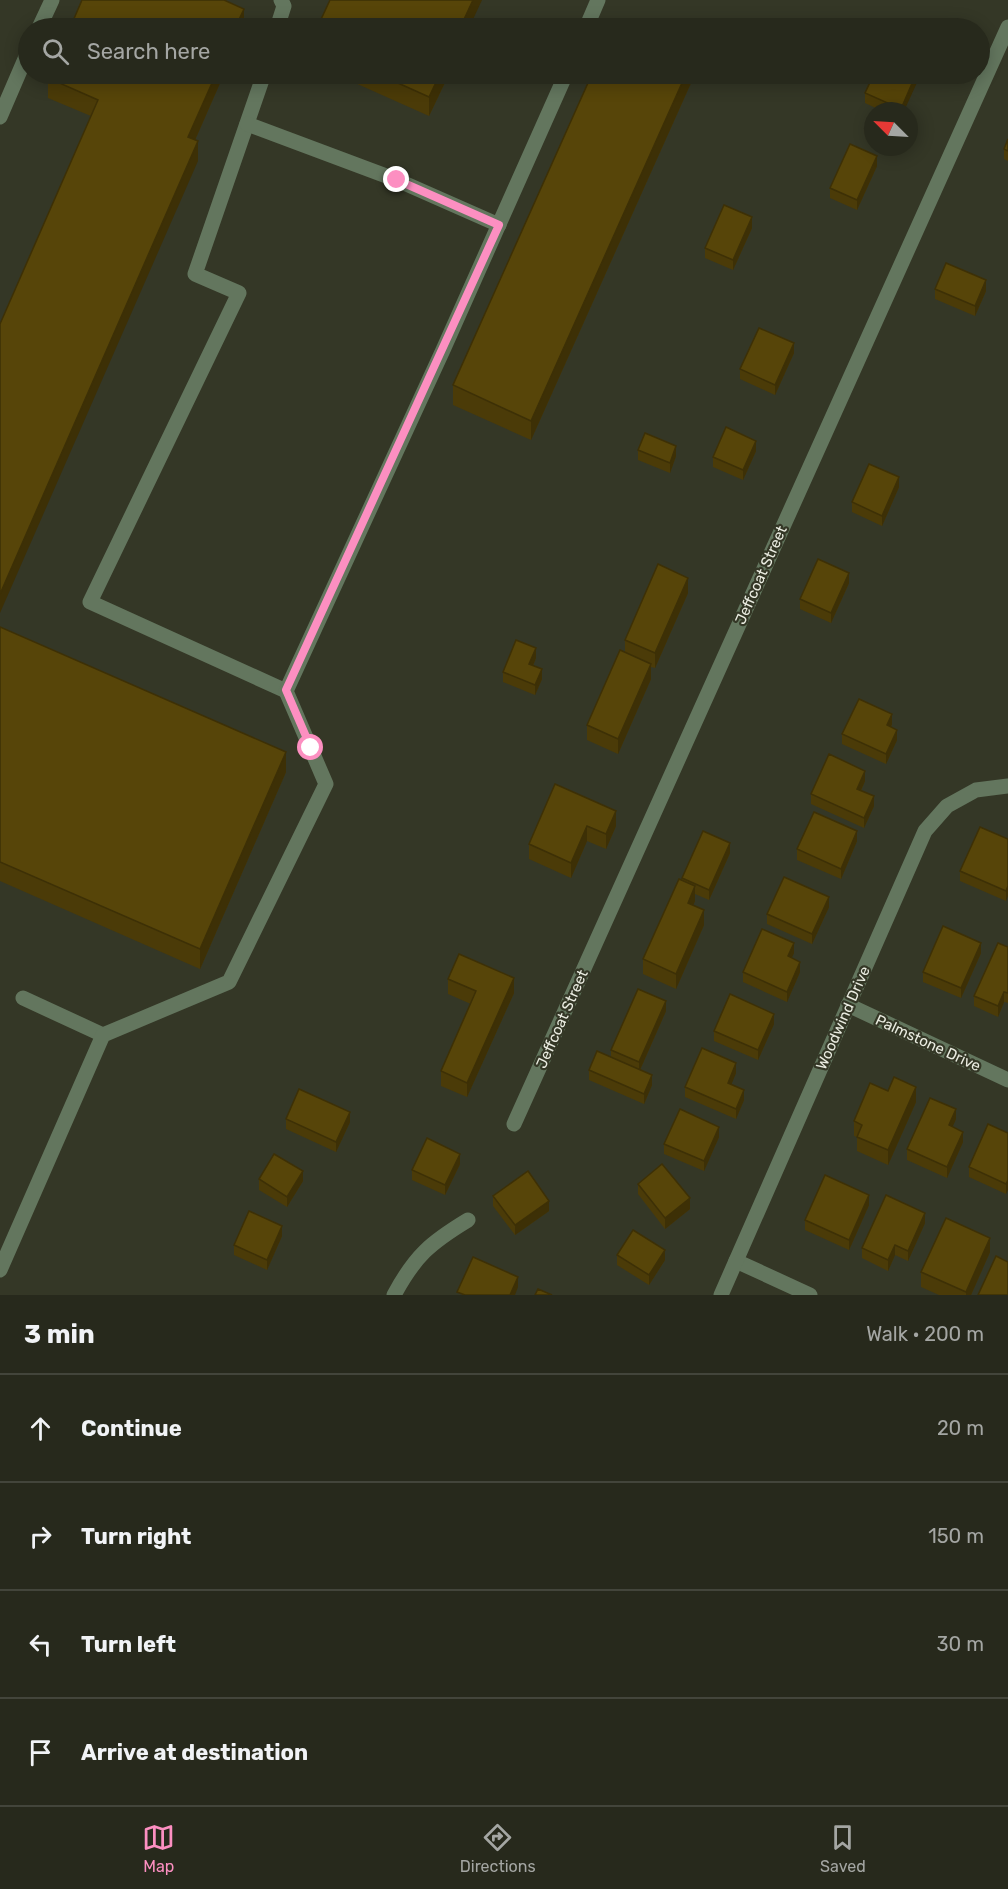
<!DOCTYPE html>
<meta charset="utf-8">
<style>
:root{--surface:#27291c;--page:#333529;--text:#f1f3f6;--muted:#a4a6a3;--line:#43453b;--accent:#fc8fc1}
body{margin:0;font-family:Rubik,sans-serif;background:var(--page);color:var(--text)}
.compass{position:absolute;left:864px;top:102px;width:54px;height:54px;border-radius:50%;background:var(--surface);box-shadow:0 3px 15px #0003;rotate:294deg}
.stop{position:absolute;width:18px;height:18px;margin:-14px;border:4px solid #fc8fc1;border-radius:50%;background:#fff}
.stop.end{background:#fc8fc1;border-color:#fff;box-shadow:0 2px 6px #0008}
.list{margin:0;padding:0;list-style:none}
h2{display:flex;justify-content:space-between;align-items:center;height:78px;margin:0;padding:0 24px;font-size:26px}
h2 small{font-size:20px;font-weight:400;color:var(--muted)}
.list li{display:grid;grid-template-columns:39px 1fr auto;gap:18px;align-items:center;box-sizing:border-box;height:108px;padding:0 24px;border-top:2px solid var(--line)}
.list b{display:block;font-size:22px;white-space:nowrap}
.list em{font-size:20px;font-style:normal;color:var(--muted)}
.icon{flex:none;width:33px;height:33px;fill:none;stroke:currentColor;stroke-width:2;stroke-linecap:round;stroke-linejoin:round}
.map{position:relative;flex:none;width:1008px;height:1295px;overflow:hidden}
.search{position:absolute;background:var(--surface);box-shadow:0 3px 15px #0003;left:18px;right:18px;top:18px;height:66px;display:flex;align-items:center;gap:15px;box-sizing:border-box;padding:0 21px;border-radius:33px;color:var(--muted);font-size:22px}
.sheet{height:510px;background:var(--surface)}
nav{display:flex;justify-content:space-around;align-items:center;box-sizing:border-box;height:84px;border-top:2px solid var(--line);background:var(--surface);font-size:16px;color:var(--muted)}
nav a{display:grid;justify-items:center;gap:3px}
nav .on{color:var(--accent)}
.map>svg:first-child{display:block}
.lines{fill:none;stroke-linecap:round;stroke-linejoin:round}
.minor{stroke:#63765e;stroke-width:15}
.wall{fill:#4b3b08}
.shaded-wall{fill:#3d3006}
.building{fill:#574509;stroke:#3d3006;stroke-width:1.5}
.route{stroke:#fc8fc1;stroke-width:8}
.labels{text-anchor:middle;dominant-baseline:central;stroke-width:4.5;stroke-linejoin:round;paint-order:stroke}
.street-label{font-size:15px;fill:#eaece1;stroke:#343726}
</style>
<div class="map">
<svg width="1008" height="1295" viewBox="0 0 1008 1295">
<rect width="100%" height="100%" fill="#343726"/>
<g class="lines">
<g class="minor">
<path d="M39,28L52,0"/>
<path d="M277,28L284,6L281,0"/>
<path d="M586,28L598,0"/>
<path d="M264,74L195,274L239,293L90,602L286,691"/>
<path d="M0,117L28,52"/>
<path d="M247,124L397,180L499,225"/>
<path d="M23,998L103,1035"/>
<path d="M848,1005L1008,1080"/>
<path d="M514,1124L1008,27"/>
<path d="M736,1261L810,1295"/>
<path d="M0,1270L103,1035L229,982L326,784L286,691L443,350L566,74"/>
<path d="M394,1295C415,1256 430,1243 468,1220"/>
<path d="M721,1295L925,831L947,806L976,790L1008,786"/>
</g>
</g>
<g class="wall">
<path d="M50,74H224L195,140L198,161L48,98V78Z"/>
<path d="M335,74H449L429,116Z"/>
<path d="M592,74H695L531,440L453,405V385Z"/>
<path d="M807,74H825L821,80Z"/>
<path d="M865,93L904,111H882L865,103Z"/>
<path d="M1008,139V161L1004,159V149Z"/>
<path d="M877,166L857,210L830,198V188Z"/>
<path d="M752,228L733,270L705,258V248Z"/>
<path d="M935,289L986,291L975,316L935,299Z"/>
<path d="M794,353L775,395L740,379V369Z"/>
<path d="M638,450L676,456L670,473L638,460Z"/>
<path d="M756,451L743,480L713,467V457Z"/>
<path d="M899,487L882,526L852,512V502Z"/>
<path d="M849,583L831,623L800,609V599Z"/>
<path d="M688,593L655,668L651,667V679L618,754L587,740V725L625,652V640Z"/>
<path d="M0,627L286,772L200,969L0,881Z"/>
<path d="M536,658L533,666L542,679L535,695L503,682V672Z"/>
<path d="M892,724L891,727L897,740L886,764L842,744V734Z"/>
<path d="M865,781L861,791L874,806L864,828L811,804V794Z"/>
<path d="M555,784L616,826L606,849L587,841L571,878L529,859V844Z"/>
<path d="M1008,839L1006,901L960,881V871Z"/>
<path d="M857,841L841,879L797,860V849Z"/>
<path d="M730,853L709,900L695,894V901L693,905L704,925L676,989L643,974V959L682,880V878Z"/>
<path d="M829,907L812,944L767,924V914Z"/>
<path d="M1008,947V1003L1004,1002L998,1017L974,1006V996Z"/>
<path d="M794,953L791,958L800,972L787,1002L743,982V972Z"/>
<path d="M981,953L961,998L923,982V972Z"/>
<path d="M448,979L514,993L467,1097L441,1086V1071L471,1004L448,994Z"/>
<path d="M666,1011L640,1070L652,1085L644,1104L589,1080V1070L611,1057V1050Z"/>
<path d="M774,1024L758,1060L714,1041V1031Z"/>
<path d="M736,1073L731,1084L744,1100L736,1119L685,1097V1087Z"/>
<path d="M888,1091L916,1102L888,1165L857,1151V1137L854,1136V1121Z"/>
<path d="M286,1119L350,1122L336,1152L286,1129Z"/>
<path d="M956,1119L952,1127L963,1142L947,1178L907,1160V1149Z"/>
<path d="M1008,1133L1006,1194L969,1177V1167Z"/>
<path d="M719,1137L704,1171L664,1154V1144Z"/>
<path d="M460,1164L445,1195L412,1180V1170Z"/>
<path d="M259,1179L303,1181L287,1207L259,1190Z"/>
<path d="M638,1184L690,1209L665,1229L638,1194Z"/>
<path d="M493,1196L549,1211L515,1235L493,1206Z"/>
<path d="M869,1205L849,1250L805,1230V1220Z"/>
<path d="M925,1223L908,1261L895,1255L888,1271L862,1258V1248Z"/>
<path d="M282,1236L267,1270L234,1255V1245Z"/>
<path d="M990,1252L971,1295H939L921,1287V1272Z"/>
<path d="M617,1255L665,1260L649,1285L617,1265Z"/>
</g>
<g class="shaded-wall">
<path d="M473,0H482L469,28H460Z"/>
<path d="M244,9V28H235Z"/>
<path d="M216,74H224L188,156V137Z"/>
<path d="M440,74H449L429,116V97Z"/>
<path d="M686,74H695L531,440V421Z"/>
<path d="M821,74H825L821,80Z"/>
<path d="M916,74H921L904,111H901Z"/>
<path d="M198,141V161L0,613V594Z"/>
<path d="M877,156V166L857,210V200Z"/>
<path d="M752,217V228L733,270V260Z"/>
<path d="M986,280V291L975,316V306Z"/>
<path d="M794,343V353L775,395V385Z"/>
<path d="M756,441V451L743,480V470Z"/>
<path d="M676,446V456L670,473V463Z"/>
<path d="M899,477V487L882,526V516Z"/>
<path d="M849,573V583L831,623V613Z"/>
<path d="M688,578V593L655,668V653Z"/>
<path d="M536,648V658L529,675V664Z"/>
<path d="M651,664V679L618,754V739Z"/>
<path d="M542,669V679L535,695V685Z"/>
<path d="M892,714V724L887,735V725Z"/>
<path d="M897,730V740L886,764V754Z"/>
<path d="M286,752V772L200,969V949Z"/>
<path d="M865,771V781L857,799V789Z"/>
<path d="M874,796V806L864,828V818Z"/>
<path d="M616,811V826L606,849V834Z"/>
<path d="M587,826V841L571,878V863Z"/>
<path d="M857,831V841L841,879V869Z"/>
<path d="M730,843V853L709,900V890Z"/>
<path d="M695,886V901L688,918V903Z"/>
<path d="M1008,886V896L1006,901V891Z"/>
<path d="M829,897V907L812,944V934Z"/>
<path d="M704,910V925L676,989V974Z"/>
<path d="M794,943V953L788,966V956Z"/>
<path d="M981,943V953L961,998V988Z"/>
<path d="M800,962V972L787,1002V992Z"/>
<path d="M514,978V993L467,1097V1083Z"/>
<path d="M1004,992V1002L998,1017V1006Z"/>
<path d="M666,1001V1011L639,1072V1062Z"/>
<path d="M774,1014V1024L758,1060V1050Z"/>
<path d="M736,1063V1073L728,1093V1083Z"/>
<path d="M652,1075V1085L644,1104V1094Z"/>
<path d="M916,1087V1102L888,1165V1150Z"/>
<path d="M744,1090V1100L736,1119V1109Z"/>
<path d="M956,1109V1119L949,1135V1125Z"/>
<path d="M350,1112V1122L336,1152V1142Z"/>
<path d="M719,1127V1137L704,1171V1161Z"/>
<path d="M963,1132V1142L947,1178V1167Z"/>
<path d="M460,1154V1164L445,1195V1185Z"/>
<path d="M303,1171V1181L287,1207V1197Z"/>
<path d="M1008,1180V1190L1006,1194V1184Z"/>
<path d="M869,1195V1205L849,1250V1240Z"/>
<path d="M690,1198V1209L665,1229V1218Z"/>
<path d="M549,1201V1211L515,1235V1225Z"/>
<path d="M925,1213V1223L908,1261V1251Z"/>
<path d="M282,1226V1236L267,1270V1260Z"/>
<path d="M990,1238V1252L971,1295H966V1292Z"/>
<path d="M895,1245V1255L888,1271V1260Z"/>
<path d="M665,1250V1260L649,1285V1275Z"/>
<path d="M518,1277V1287L515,1295H510Z"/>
</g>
<g class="building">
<path d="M82,0H224L244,9L235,28H70Z"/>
<path d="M330,0H473L460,28H317Z"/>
<path d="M616,19L639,28H612Z"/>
<path d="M813,21L828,28H809Z"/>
<path d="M50,74H216L188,137L198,141L0,594V324L98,100L48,78Z"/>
<path d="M378,74H440L429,97Z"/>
<path d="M592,74H686L531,421L453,385Z"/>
<path d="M874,74H916L901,109L865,93Z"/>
<path d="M1008,139V151L1004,149Z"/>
<path d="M850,144L877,156L857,200L830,188Z"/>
<path d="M724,205L752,217L733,260L705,248Z"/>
<path d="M946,263L986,280L975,306L935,289Z"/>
<path d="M759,328L794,343L775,385L740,369Z"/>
<path d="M726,427L756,441L743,470L713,457Z"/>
<path d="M645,433L676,446L670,463L638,450Z"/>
<path d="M869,464L899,477L882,516L852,502Z"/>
<path d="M818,559L849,573L831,613L800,599Z"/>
<path d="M658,564L688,578L655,653L625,640Z"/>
<path d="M0,627L286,752L200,949L0,862Z"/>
<path d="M516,640L536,648L529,664L542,669L535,685L503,672Z"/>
<path d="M620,650L651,664L618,739L587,725Z"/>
<path d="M859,699L892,714L887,725L897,730L886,754L842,734Z"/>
<path d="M829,754L865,771L857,789L874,796L864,818L811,794Z"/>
<path d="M555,784L616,811L606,834L587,826L571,863L529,844Z"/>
<path d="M814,812L857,831L841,869L797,849Z"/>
<path d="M980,827L1008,839V886L1006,891L960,871Z"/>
<path d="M703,831L730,843L709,890L682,878Z"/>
<path d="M784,877L829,897L812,934L767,914Z"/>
<path d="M679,879L695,886L688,903L704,910L676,974L643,959Z"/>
<path d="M943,926L981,943L961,988L923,972Z"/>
<path d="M762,929L794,943L788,956L800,962L787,992L743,972Z"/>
<path d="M998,943L1008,947V993L1004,992L998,1006L974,996Z"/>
<path d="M459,954L514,978L467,1083L441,1071L476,991L448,979Z"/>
<path d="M638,989L666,1001L639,1062L611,1050Z"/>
<path d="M730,994L774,1014L758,1050L714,1031Z"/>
<path d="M702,1048L736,1063L728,1083L744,1090L736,1109L685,1087Z"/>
<path d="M597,1051L652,1075L644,1094L589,1070Z"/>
<path d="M894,1077L916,1087L888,1150L857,1137L862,1125L854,1121L870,1083L888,1091Z"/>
<path d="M299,1089L350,1112L336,1142L286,1119Z"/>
<path d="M930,1098L956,1109L949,1125L963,1132L947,1167L907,1149Z"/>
<path d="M680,1109L719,1127L704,1161L664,1144Z"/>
<path d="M988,1124L1008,1133V1180L1006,1184L969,1167Z"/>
<path d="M427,1138L460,1154L445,1185L412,1170Z"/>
<path d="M274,1154L303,1171L287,1197L259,1179Z"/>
<path d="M662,1164L690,1198L665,1218L638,1184Z"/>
<path d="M528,1171L549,1201L515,1225L493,1196Z"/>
<path d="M825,1175L869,1195L849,1240L805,1220Z"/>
<path d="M886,1195L925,1213L908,1251L895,1245L888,1260L862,1248Z"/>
<path d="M249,1211L282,1226L267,1260L234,1245Z"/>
<path d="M946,1218L990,1238L966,1292L921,1272Z"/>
<path d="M633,1230L665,1250L649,1275L617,1255Z"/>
<path d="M996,1256L1008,1262V1295H978Z"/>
<path d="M473,1257L518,1277L510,1295H465L457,1292Z"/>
<path d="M538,1289L552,1295H535Z"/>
</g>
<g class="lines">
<path class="route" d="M311,748L286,690L499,225L397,180"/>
</g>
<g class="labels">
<g class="street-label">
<text transform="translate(761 575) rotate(-66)">Jeffcoat Street</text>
<text transform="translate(843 1018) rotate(-66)">Woodwind Drive</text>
<text transform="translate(562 1019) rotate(-66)">Jeffcoat Street</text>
<text transform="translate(928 1043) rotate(25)">Palmstone Drive</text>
</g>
</g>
</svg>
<svg class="compass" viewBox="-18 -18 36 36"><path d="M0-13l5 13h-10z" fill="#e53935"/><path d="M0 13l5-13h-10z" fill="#a4a6a3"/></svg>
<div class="stop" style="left:311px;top:748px"></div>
<div class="stop end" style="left:397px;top:180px"></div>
<div class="search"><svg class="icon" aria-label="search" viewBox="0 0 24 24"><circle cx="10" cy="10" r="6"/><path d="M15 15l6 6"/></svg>Search here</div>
</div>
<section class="sheet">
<h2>3 min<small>Walk · 200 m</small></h2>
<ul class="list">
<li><svg class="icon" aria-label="ahead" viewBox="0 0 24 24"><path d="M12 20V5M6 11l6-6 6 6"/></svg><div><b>Continue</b></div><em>20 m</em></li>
<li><svg class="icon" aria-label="right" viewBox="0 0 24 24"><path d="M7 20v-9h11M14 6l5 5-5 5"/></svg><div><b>Turn right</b></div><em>150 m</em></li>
<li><svg class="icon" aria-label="left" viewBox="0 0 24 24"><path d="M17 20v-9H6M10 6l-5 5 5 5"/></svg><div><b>Turn left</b></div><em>30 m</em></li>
<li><svg class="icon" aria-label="arrive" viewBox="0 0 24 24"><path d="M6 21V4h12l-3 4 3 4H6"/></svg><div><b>Arrive at destination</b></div></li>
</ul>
</section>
<nav>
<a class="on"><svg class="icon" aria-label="map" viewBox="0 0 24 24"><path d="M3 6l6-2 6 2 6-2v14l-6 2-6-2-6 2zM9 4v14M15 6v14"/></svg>Map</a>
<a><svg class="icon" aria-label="directions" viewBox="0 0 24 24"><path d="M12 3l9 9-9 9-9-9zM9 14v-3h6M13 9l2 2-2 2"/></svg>Directions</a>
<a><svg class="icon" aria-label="saved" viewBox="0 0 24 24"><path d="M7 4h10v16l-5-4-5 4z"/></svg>Saved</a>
</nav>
